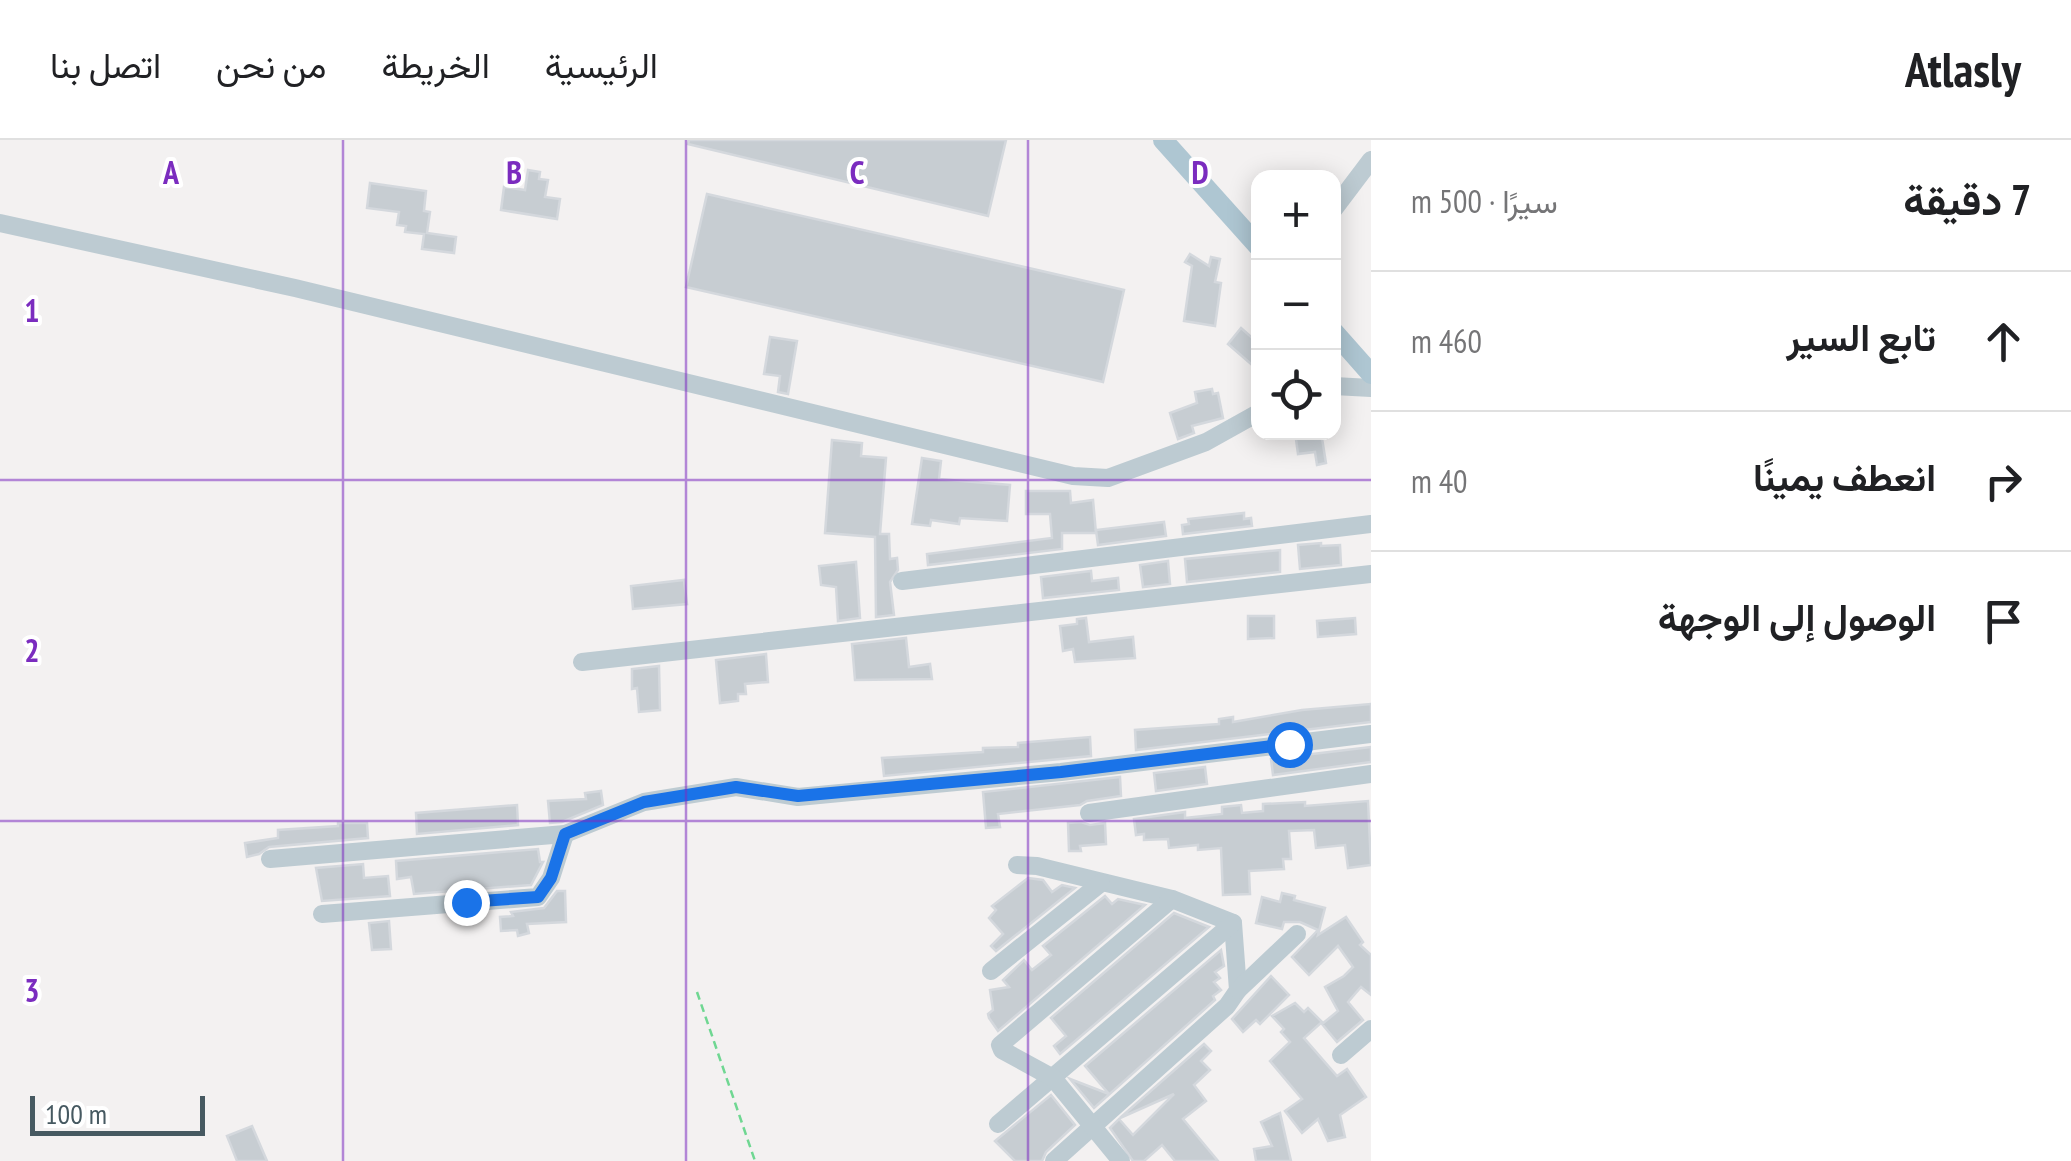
<!DOCTYPE html>
<html lang="ar">
<meta charset="utf-8">
<style>
:root{--surface:#fff;--page:#f6f6f6;--text:#202124;--muted:#757577;--line:#e0e0e0}
body{margin:0;font-family:"PT Sans Narrow",Vazirmatn,sans-serif;background:var(--page);color:var(--text);direction:rtl}
.controls{position:absolute;right:30px;top:30px;display:grid;overflow:hidden;border-radius:20px;box-shadow:0 5px 25px #0003}
.controls button{width:90px;height:90px;display:grid;place-items:center;padding:0;border:0;border-bottom:2px solid var(--line);background:var(--surface);color:var(--text);font:50px sans-serif}
.scale{position:absolute;left:30px;bottom:25px;width:175px;box-sizing:border-box;padding-left:10px;border:5px solid #465961;border-top:0;font-size:28px;line-height:35px;white-space:nowrap;color:#465961;-webkit-text-stroke:8px #fff;paint-order:stroke}
.stop{position:absolute;width:30px;height:30px;margin:-22px;border:8px solid #1a73e8;border-radius:50%;background:#fff}
.stop.end{background:#1a73e8;border-color:#fff;box-shadow:0 2px 10px #0008}
.list{margin:0;padding:0;list-style:none}
h2{display:flex;justify-content:space-between;align-items:center;height:130px;margin:0;padding:0 40px;font-size:42px}
h2 small{font-size:32px;font-weight:400;color:var(--muted)}
.list li{display:grid;grid-template-columns:65px 1fr auto;gap:30px;align-items:center;box-sizing:border-box;height:140px;padding:0 40px;border-top:2px solid var(--line)}
.list b{display:block;font-size:38px;white-space:nowrap}
.list em{font-size:32px;font-style:normal;color:var(--muted)}
.icon{flex:none;width:55px;height:55px;fill:none;stroke:currentColor;stroke-width:2;stroke-linecap:round;stroke-linejoin:round}
.map{position:relative;flex:none;width:1371px;height:1021px;overflow:hidden;direction:ltr}
header{display:flex;align-items:center;gap:60px;box-sizing:border-box;height:140px;padding:0 50px;background:var(--surface);border-bottom:2px solid var(--line)}
header strong{font-size:48px}
nav{display:flex;gap:55px;margin-inline-start:auto;font-size:35px}
main{display:flex}
aside{flex:1;background:var(--surface)}
.map>svg:first-child{display:block}
.building{fill:#c7cdd2;stroke:#d4d8dd;stroke-width:2.5}
.lines{fill:none;stroke-linecap:round;stroke-linejoin:round}
.path{stroke:#6fd792;stroke-width:2.5;stroke-dasharray:8 5;stroke-linecap:butt}
.minor{stroke:#bdcbd2;stroke-width:18}
.major{stroke:#aec6d2;stroke-width:20}
.route{stroke:#1a73e8;stroke-width:12}
.grid{fill:none;stroke:#7b2cbf;stroke-width:2.5;stroke-opacity:0.55}
.grid-label{font-size:32px;text-anchor:middle;font-weight:bold;fill:#7b2cbf;stroke:#fff;stroke-width:8;stroke-linejoin:round;paint-order:stroke}
</style>
<header>
<strong>Atlasly</strong>
<nav><a>الرئيسية</a><a>الخريطة</a><a>من نحن</a><a>اتصل بنا</a></nav>
</header>
<main>
<aside>
<h2>7 دقيقة<small>سيرًا · 500 m</small></h2>
<ul class="list">
<li><svg class="icon" aria-label="ahead" viewBox="0 0 24 24"><path d="M12 20V5M6 11l6-6 6 6"/></svg><div><b>تابع السير</b></div><em>460 m</em></li>
<li><svg class="icon" aria-label="right" viewBox="0 0 24 24"><path d="M7 20v-9h11M14 6l5 5-5 5"/></svg><div><b>انعطف يمينًا</b></div><em>40 m</em></li>
<li><svg class="icon" aria-label="arrive" viewBox="0 0 24 24"><path d="M6 21V4h12l-3 4 3 4H6"/></svg><div><b>الوصول إلى الوجهة</b></div></li>
</ul>
</aside>
<div class="map">
<svg width="1371" height="1021" viewBox="0 0 1371 1021">
<rect width="100%" height="100%" fill="#f3f1f1"/>
<g class="building">
<path d="M689,0H1006L988,76L688,4Z"/>
<path d="M528,30L540,32L539,39L548,40L545,57L560,59L557,79L501,70L504,47L525,50Z"/>
<path d="M370,43L426,51L424,71L430,72L427,93L456,97L454,113L422,109L424,94L405,92L406,86L397,85L399,72L367,68Z"/>
<path d="M707,54L1124,150L1103,242L686,147Z"/>
<path d="M1190,114L1209,126L1211,117L1220,119L1215,142L1221,143L1215,186L1184,181L1192,126L1185,122Z"/>
<path d="M1241,188L1258,203V230L1228,204Z"/>
<path d="M770,197L797,201L788,254L778,252L780,236L764,234Z"/>
<path d="M1212,249L1213,254L1218,253L1223,278L1192,286L1194,293L1178,299L1170,273L1197,263L1195,252Z"/>
<path d="M1295,292H1321L1326,323L1317,325L1315,312L1298,314Z"/>
<path d="M832,300L862,303L861,316L886,318L880,394H889L890,419L897,418L898,430L890,442L894,475L876,477L875,397L825,393Z"/>
<path d="M922,318L941,321L939,339L1010,345L1007,381L960,378L959,384L931,380L930,386L912,384Z"/>
<path d="M1026,351H1070L1071,363L1093,360L1096,393H1062V409L928,425L927,414L1052,398L1050,374H1026Z"/>
<path d="M1244,373V379L1251,378L1252,386L1183,394L1182,385L1189,384L1188,379Z"/>
<path d="M1164,382L1166,396L1098,405L1096,390Z"/>
<path d="M1321,403V406L1340,405L1341,425L1300,429L1298,405Z"/>
<path d="M1280,410V432L1187,442L1185,419Z"/>
<path d="M1168,421L1170,444L1143,447L1140,425Z"/>
<path d="M856,422L860,478L838,481L836,447L821,445L819,426Z"/>
<path d="M1091,431L1092,441L1118,438L1119,450L1043,458L1041,437Z"/>
<path d="M684,440L687,464L633,469L631,446Z"/>
<path d="M1248,476H1274V498L1248,499Z"/>
<path d="M1086,478L1089,502L1133,497L1135,518L1075,522L1073,509L1063,511L1060,486L1077,484V479Z"/>
<path d="M1355,478L1356,494L1318,497L1317,481Z"/>
<path d="M906,498L909,527L930,524L932,539L855,540L852,504Z"/>
<path d="M766,514L768,542L745,544L746,554H738V561L720,563L716,520Z"/>
<path d="M659,526L660,570L639,572L637,548L632,549V529Z"/>
<path d="M1371,564V582L1136,610L1135,590L1219,584V579L1233,577V582L1302,570Z"/>
<path d="M1090,597L1091,616L884,636L882,618L983,612V608L1018,607V603Z"/>
<path d="M1371,607V622L1273,635L1271,619Z"/>
<path d="M1205,627L1207,644L1156,651L1154,633Z"/>
<path d="M1120,637L1121,656L1087,661L1080,665L998,674L1000,687L986,688L983,652Z"/>
<path d="M601,651L603,665L562,682L550,683L548,661L586,659L585,653Z"/>
<path d="M1368,661L1371,725L1348,728L1345,705L1316,708L1314,690L1289,691L1291,719H1283L1284,729L1249,731L1250,754L1223,755L1221,708L1198,710V705L1169,708L1168,699L1144,700V694L1136,695L1134,679L1185,672V678L1222,674V667L1241,665L1242,673L1263,671V664L1305,662V666Z"/>
<path d="M517,665L518,685L417,694L416,673Z"/>
<path d="M1081,682L1090,685L1105,683L1106,704L1080,706L1081,711H1069L1068,683Z"/>
<path d="M338,683H367L368,698L269,707L259,714L247,717L245,703L278,698V690L338,686Z"/>
<path d="M538,709L540,722H543L531,745L414,754L411,737L397,739L396,721Z"/>
<path d="M363,724L364,738L388,736L390,756L322,761L316,728Z"/>
<path d="M1028,738L1043,740L1052,752L1062,745L1075,748L996,811L991,806L1003,794L989,778L996,770L992,766Z"/>
<path d="M557,751H565L566,782L527,784L529,793L518,796L517,790L501,791L500,777L513,776L511,772L544,768Z"/>
<path d="M1282,753L1295,756L1294,760L1325,768L1318,795L1346,777L1363,802L1360,805L1371,815V855L1361,847L1348,862L1363,880L1337,902L1322,884L1338,871L1325,847L1344,836L1353,827L1338,806L1309,835L1292,817L1318,790L1300,782H1284L1282,789L1256,783L1262,757L1280,762Z"/>
<path d="M1105,756L1112,764L1118,759L1145,765L998,891L989,878L988,874L993,870L990,850L1009,847L1003,840L1024,820L1032,830L1051,815L1043,806Z"/>
<path d="M1174,773L1209,787L1060,914L1054,906L1066,896L1051,878Z"/>
<path d="M389,781L391,809L372,810L369,783Z"/>
<path d="M1221,810L1224,826L1215,832L1220,838L1214,842L1221,850L1213,856L1215,860L1094,968L1070,939L1109,954L1085,926Z"/>
<path d="M1271,836L1289,855L1260,884L1256,880L1243,892L1232,879Z"/>
<path d="M1295,863L1304,872L1308,868L1322,882L1304,898L1337,936L1347,929L1366,957L1340,975L1345,997L1328,1001L1318,979L1302,993L1285,971L1302,959L1270,921L1290,902L1281,892L1284,889L1272,876Z"/>
<path d="M1204,904L1211,911L1201,921L1210,930L1194,945L1206,961L1183,979L1218,1021H1175L1162,1005L1144,1021H1133L1110,988L1119,979L1133,995L1174,954L1120,978Z"/>
<path d="M1051,955L1075,985L1046,1012L1042,1021H1015L995,1001Z"/>
<path d="M1280,973L1291,1021H1256L1254,1009L1272,1006L1261,982Z"/>
<path d="M252,986L267,1021H237L227,996Z"/>
</g>
<g class="lines">
<path class="path" d="M697,852L755,1021"/>
<g class="minor">
<path d="M1334,69L1371,20"/>
<path d="M0,83L295,148L1073,336L1108,338L1206,302L1258,273"/>
<path d="M1334,246L1371,248"/>
<path d="M902,441L1371,384"/>
<path d="M582,522L1371,434"/>
<path d="M1089,673L1371,634"/>
<path d="M270,719L565,694L644,662L736,647L798,657L1061,632L1371,594"/>
<path d="M1017,725L1037,726L1172,759L1233,783L1238,850L1227,866L1054,1021"/>
<path d="M322,774L538,757L551,738L565,694"/>
<path d="M991,831L1101,743"/>
<path d="M1238,850L1297,794"/>
<path d="M1341,915L1371,889"/>
<path d="M998,984L1233,783"/>
<path d="M1121,1021L1053,938L1002,910L1000,905L1172,759"/>
</g>
<g class="major">
<path d="M1163,0L1258,106"/>
<path d="M1334,192L1371,234"/>
</g>
</g>
<g class="lines">
<path class="route" d="M466,762L538,757L551,738L565,694L644,662L736,647L798,656L1061,632L1289,604"/>
</g>
<path class="grid" d="M343,0V1021M686,0V1021M1028,0V1021M0,340H1371M0,681H1371"/>
<g class="grid-label">
<text x="171" y="44">A</text>
<text x="514" y="44">B</text>
<text x="857" y="44">C</text>
<text x="1200" y="44">D</text>
<text x="32" y="182">1</text>
<text x="32" y="522">2</text>
<text x="32" y="862">3</text>
</g>
</svg>
<div class="controls">
<button>+</button>
<button>−</button>
<button><svg class="icon" aria-label="locate" viewBox="0 0 24 24"><circle cx="12" cy="12" r="6"/><path d="M12 2v4M12 18v4M2 12h4M18 12h4"/></svg></button>
</div>
<div class="scale">100 m</div>
<div class="stop" style="left:1289px;top:604px"></div>
<div class="stop end" style="left:466px;top:762px"></div>
</div>
</main>
